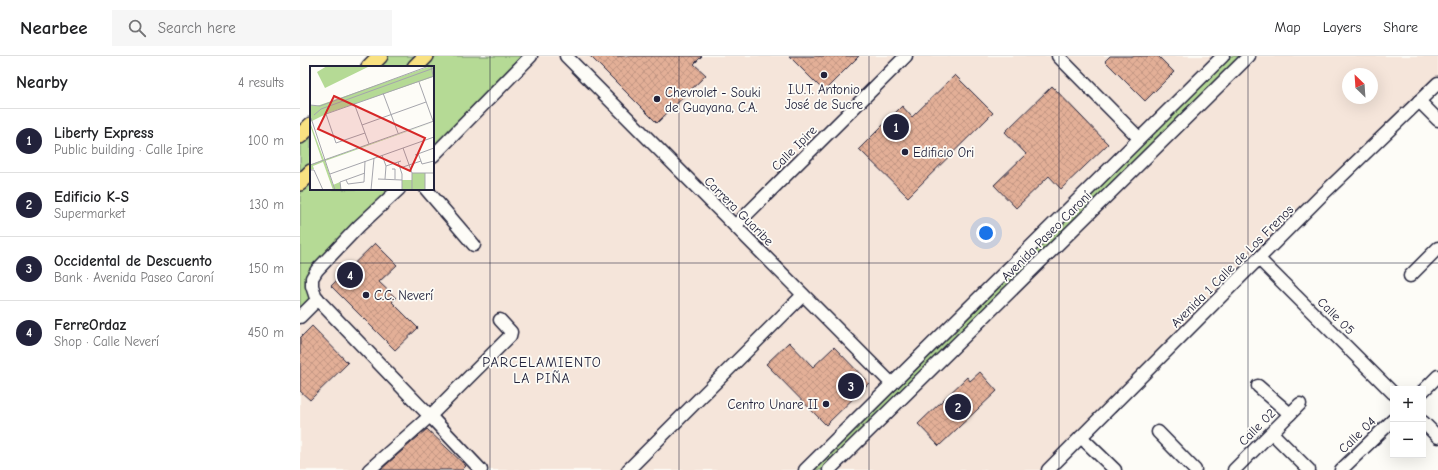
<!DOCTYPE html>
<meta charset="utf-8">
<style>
:root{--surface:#fff;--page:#f6f6f6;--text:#202124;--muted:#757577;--line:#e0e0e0;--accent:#22223b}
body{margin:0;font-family:"Comic Neue",sans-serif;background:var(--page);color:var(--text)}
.controls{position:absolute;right:12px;bottom:12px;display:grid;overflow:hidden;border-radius:0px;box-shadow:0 4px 16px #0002}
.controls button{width:36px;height:36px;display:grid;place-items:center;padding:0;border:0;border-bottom:1px solid var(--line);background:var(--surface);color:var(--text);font:20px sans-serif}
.compass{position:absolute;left:1042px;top:12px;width:36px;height:36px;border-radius:50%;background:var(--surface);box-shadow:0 4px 16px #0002;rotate:335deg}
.you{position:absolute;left:686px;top:177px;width:14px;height:14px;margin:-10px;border:3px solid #fff;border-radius:50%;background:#1a73e8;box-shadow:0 0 0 6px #1a73e833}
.badge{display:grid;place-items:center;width:26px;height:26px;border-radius:50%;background:var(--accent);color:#fff;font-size:13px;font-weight:700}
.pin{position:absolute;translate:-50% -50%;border:2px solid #fff;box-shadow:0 1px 4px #0006}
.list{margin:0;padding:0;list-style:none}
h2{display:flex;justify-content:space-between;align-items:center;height:52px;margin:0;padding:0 16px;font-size:17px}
h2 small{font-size:13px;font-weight:400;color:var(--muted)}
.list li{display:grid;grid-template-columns:26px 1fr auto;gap:12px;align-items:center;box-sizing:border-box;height:64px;padding:0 16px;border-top:1px solid var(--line)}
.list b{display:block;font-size:15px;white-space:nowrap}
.list p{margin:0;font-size:13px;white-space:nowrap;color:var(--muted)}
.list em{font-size:13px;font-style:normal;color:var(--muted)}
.icon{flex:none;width:22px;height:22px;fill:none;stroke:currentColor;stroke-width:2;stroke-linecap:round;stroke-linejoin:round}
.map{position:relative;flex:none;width:1138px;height:414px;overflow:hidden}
header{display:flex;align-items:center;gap:24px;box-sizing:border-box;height:56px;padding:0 20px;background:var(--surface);border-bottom:1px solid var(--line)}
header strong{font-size:19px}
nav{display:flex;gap:22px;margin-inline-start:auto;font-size:14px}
.search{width:280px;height:36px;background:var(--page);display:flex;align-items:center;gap:10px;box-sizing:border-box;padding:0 14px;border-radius:0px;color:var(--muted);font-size:15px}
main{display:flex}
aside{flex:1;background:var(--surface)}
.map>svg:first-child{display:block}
.built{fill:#f5e5da;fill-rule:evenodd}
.grass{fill:#b5da95;stroke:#6c7e68}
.building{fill:url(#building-cross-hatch);stroke:#22223b}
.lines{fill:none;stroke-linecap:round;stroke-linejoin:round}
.minor-casing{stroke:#22223b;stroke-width:15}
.major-casing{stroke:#22223b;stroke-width:18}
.minor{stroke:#fdfcf7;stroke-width:12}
.major{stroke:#f9e181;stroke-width:15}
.grid{fill:none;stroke:#22223b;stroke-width:1;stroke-opacity:0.55}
.poi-dot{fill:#22223b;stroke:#fdfcf7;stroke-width:1.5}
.labels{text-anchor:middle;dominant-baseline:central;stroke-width:3.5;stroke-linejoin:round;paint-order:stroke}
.poi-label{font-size:13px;fill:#22223b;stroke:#fdfcf7;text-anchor:start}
.street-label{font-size:13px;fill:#22223b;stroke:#fdfcf7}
.neighbourhood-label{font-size:14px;letter-spacing:1px;fill:#22223b;stroke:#fdfcf7}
.inset-road{fill:none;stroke:#a5a5ac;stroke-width:1}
.view{fill:#d62828;fill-opacity:0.15;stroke:#d62828;stroke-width:2}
.inset-edge{fill:none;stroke:#22223b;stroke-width:2}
</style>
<header>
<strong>Nearbee</strong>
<div class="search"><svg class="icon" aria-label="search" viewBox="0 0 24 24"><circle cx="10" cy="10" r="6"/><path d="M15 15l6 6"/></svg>Search here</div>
<nav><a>Map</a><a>Layers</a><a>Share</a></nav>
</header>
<main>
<aside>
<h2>Nearby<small>4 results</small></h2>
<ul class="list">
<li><span class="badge">1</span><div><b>Liberty Express</b><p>Public building · Calle Ipire</p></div><em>100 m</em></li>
<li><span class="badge">2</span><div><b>Edificio K-S</b><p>Supermarket</p></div><em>130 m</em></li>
<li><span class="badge">3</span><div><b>Occidental de Descuento</b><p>Bank · Avenida Paseo Caroní</p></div><em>150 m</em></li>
<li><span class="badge">4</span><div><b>FerreOrdaz</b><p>Shop · Calle Neverí</p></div><em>450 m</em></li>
</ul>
</aside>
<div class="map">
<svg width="1138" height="414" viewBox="0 0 1138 414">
<defs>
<pattern id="building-cross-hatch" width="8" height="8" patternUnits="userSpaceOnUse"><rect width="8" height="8" fill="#e3af97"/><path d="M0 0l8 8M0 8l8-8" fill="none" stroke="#c29683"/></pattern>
</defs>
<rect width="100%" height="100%" fill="#fdfcf7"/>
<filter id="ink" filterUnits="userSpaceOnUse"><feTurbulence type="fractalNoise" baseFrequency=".025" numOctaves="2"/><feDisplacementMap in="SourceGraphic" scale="8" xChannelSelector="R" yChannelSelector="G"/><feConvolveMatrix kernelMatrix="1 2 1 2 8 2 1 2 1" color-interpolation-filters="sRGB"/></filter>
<g filter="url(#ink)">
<g class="built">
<path d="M230,0H923L505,414H0V261L12,222L97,133H133V97Z"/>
<path d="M949,0H1138V27L748,414H529ZM1048,18H1072V42H1048Z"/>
</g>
<g class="grass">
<path d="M80,0H231L133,97V11H69Z"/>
<path d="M923,0H949L529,414H505Z"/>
<path d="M11,69V133H97L17,214L15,239L0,261V80Z"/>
</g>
<g class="building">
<path d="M290,0H402L394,8L406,19L357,67Z"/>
<path d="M489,0H559L524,35Z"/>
<path d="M810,0H858L874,16L845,45L805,5Z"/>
<path d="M655,19L693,57L608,141L559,93L602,50L612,61Z"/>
<path d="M752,30L808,88L761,133L749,120L716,152L694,129L726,98L705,76Z"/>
<path d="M75,187L97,209L79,226L96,242L92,246L118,272L95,294L31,230Z"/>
<path d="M12,270L48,307L10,344L0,335V282Z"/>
<path d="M489,286L513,311L534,291L569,327L526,369L466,308Z"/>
<path d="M680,316L697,335L639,390L618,368L667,321L670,325Z"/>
<path d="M127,373L166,410L162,414H80Z"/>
</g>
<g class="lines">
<defs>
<g id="minor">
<path d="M266,0L592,328"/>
<path d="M758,0L839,82"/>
<path d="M1119,45L1138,64"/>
<path d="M133,100L231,0"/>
<path d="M99,133L59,170L17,214L12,222V230L15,239L21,247L118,348L130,360L181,414"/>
<path d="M126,133L174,189"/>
<path d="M435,170L606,0"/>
<path d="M959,203L1093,337"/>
<path d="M1110,220L1138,192"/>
<path d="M0,261L18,243"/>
<path d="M958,330L990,358"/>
<path d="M1123,335L1138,320"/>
<path d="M1123,366L1138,381"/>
<path d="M858,376L895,414"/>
<path d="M972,377L1009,414"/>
<path d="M781,381L815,414"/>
<path d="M69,414L130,360L210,280L211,276L200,264"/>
<path d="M328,414L503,239"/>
<path d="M505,414L923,0"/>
<path d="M529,414L949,0"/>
<path d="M748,414L1021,140L1138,27"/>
<path d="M934,414L1000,348"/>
<path d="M1041,414L1093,364"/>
</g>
<g id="major">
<path d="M69,11L80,0"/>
<path d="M115,11L126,0"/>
<path d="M0,80L11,69"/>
<path d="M0,127L11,116"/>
</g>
</defs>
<use href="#minor" class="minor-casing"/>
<use href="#major" class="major-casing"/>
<use href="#minor" class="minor"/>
<use href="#major" class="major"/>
</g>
</g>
<path class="grid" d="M190,0V414M379,0V414M569,0V414M759,0V414M948,0V414M0,207H1138"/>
<g class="poi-dot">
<circle cx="524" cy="19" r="4"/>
<circle cx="357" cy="43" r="4"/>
<circle cx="605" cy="96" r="4"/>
<circle cx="66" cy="239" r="4"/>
<circle cx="526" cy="348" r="4"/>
</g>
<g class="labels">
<g class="poi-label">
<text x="524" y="33" text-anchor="middle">I.U.T. Antonio<tspan x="524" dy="15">José de Sucre</tspan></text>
<text x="365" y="36">Chevrolet - Souki<tspan x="365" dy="15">de Guayana, C.A.</tspan></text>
<text x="613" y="96">Edificio Ori</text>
<text x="74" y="239">C.C. Neverí</text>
<text x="518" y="348" text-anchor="end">Centro Unare II</text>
</g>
<g class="street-label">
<text transform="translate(494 92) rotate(-45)">Calle Ipire</text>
<text transform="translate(439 155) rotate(45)">Carrera Guaribe</text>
<text transform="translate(746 180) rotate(-45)">Avenida Paseo Caroní</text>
<text transform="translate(932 210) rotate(-45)">Avenida 1 Calle de Los Frenos</text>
<text transform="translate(1036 260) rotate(45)">Calle 05</text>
<text transform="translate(957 371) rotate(-45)">Calle 02</text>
<text transform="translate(1057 379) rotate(-44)">Calle 04</text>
</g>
<g class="neighbourhood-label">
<text x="242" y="306">PARCELAMIENTO<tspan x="242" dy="16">LA PIÑA</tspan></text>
</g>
</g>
<g transform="translate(10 10)">
<rect width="124" height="124" fill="#fdfcf7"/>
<path d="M17,0H60L15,22L7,6ZM121,0H124V14L123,11L18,47L0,56L14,94L124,56L15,95L23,119L30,116L31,124H23L13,96L3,100L4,103L0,104V99L12,94L0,59V39L7,40Z" fill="#b5da95"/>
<path d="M102,107H115V124H92V114H102Z" fill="#b5da95"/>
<path class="inset-road" d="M121,0L124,14M109,16L123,55M73,27L88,67M44,37L59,78M0,39L10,40L119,0M4,49L11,43L124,2M1,52L25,124M52,59L116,36M55,67L26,77L16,48L124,10M93,82L102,107V124M108,87L112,98L124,95M72,89L76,100L75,113M105,89L124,82M88,96L92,108V124M0,99L124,55M76,100L91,95M90,102L111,95M82,103H85V113M0,104H4L13,124M102,107H124M20,108L124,71M68,113L92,114M36,114L38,118L54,116L55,95M31,124L30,116L55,107M61,124L64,92M61,124H76M115,124V107"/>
<path class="view" d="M24,30L115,72L100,105L8,63Z"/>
<rect width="124" height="124" class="inset-edge"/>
</g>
</svg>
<div class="controls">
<button>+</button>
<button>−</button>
</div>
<svg class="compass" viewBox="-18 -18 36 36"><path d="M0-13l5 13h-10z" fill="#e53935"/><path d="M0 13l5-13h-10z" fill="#757577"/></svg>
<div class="you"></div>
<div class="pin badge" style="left:596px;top:71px">1</div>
<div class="pin badge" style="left:658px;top:351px">2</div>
<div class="pin badge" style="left:551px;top:330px">3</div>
<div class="pin badge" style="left:50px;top:219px">4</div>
</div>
</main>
